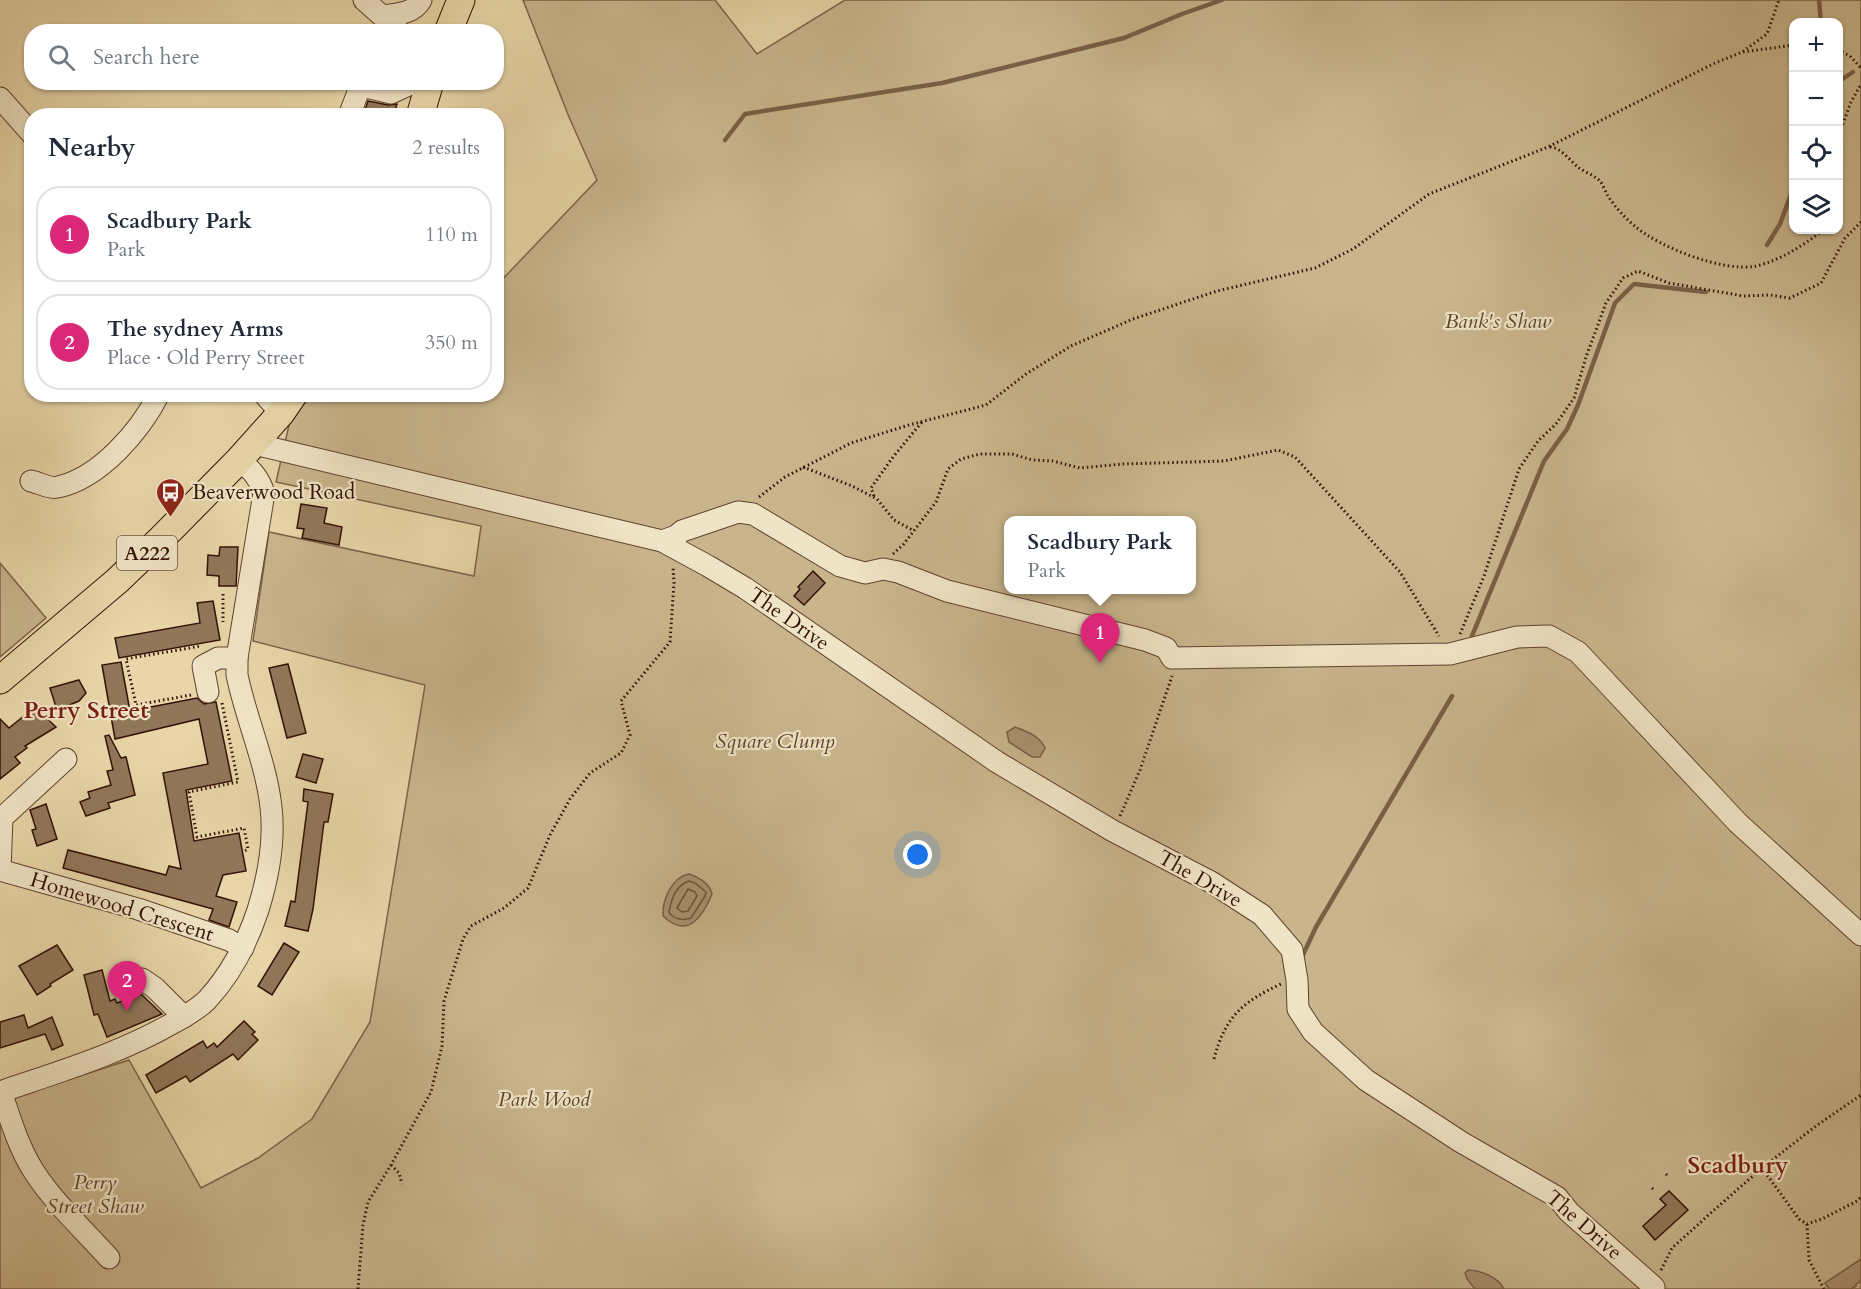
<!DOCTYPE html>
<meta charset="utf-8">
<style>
:root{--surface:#fff;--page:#f6f6f7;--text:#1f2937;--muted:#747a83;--line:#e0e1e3;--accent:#db2777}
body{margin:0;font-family:Cardo,serif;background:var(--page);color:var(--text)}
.controls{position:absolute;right:18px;top:18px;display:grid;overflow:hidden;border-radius:12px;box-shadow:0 2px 4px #0004}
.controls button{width:54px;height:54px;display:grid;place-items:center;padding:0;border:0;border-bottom:2px solid var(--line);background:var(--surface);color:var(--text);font:30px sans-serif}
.you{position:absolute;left:918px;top:855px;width:21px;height:21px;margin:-15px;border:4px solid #fff;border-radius:50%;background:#1a73e8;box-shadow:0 0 0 9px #1a73e833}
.badge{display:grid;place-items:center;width:39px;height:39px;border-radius:50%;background:var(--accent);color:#fff;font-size:20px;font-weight:700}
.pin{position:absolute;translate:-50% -50px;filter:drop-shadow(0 2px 3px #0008)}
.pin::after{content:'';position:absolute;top:32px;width:21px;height:18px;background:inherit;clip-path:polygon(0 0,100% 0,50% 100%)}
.popup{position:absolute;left:1004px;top:516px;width:192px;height:78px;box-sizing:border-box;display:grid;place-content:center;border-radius:12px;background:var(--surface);filter:drop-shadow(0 2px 4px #0005);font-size:20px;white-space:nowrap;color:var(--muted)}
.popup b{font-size:22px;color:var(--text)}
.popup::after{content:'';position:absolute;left:50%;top:100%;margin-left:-12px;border:12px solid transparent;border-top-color:var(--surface)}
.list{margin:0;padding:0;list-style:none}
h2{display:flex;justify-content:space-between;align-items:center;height:78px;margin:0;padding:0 24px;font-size:26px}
h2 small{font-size:20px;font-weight:400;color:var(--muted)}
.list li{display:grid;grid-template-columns:39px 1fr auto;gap:18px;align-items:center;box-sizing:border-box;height:96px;margin:0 12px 12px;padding:0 12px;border:2px solid var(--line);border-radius:24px}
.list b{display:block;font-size:22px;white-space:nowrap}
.list p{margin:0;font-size:20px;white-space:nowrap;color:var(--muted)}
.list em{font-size:20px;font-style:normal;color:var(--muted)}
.icon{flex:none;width:33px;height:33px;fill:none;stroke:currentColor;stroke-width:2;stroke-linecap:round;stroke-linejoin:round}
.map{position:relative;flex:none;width:1861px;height:1289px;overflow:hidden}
.search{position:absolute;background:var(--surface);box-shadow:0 2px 4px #0004;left:24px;top:24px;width:480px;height:66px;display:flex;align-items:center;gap:15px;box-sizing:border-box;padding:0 21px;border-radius:24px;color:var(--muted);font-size:22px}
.panel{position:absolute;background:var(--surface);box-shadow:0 2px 4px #0004;left:24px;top:108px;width:480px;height:294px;border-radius:24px}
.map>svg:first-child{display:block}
.green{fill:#c9b58c;stroke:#7e6348;stroke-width:1.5;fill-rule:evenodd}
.water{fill:#aa9371;stroke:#7a5f46;stroke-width:1.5}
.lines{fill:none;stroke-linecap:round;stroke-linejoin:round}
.shore{stroke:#6e523b;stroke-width:1.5}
.stream{stroke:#7a5f46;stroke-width:4.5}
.building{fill:#91775a;stroke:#331105;stroke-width:1.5}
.minor-casing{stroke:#60422e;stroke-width:23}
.major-casing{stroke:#331105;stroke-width:29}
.path{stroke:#331105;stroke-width:3;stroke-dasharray:1.5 3;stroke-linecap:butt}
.minor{stroke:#f0e4c6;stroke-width:21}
.major{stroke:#e8d6a8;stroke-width:27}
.labels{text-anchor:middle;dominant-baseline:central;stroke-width:4.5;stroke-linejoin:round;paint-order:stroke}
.shield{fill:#f0e4c6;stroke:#6c503f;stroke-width:1.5}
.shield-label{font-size:20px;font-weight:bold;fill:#331105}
.park-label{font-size:21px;font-style:italic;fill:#60422e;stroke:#f0e4c6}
.poi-label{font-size:21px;fill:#331105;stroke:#f0e4c6;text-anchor:start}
.street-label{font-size:21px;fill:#331105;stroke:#f0e4c6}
.quarter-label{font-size:24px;font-weight:bold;fill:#7a1f14;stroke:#f0e4c6}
</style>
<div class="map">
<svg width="1861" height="1289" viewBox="0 0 1861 1289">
<rect width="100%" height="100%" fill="#e8d6a8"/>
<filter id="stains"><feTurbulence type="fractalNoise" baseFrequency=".00333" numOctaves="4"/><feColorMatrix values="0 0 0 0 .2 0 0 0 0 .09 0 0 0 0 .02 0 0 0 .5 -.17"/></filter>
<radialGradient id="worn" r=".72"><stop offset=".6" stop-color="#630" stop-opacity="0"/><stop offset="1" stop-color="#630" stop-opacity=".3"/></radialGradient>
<g class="green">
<path d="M523,0H715L757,54L845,0H1861V1289H0V1102L129,1060L201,1188L258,1158L312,1119L370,1022L425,685L253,641L269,532L474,576L481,526L276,482L292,412L306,395L496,394L497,285L597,180L569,117ZM1794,22H1838V230H1794ZM1008,520H1192V590H1008Z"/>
<path d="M0,563L46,618L0,657Z"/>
</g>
<g class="water">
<path d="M1015,727C1026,731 1040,736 1045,748L1040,757H1032L1009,742L1007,732Z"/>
<path d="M689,874C699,877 710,884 712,894C703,916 688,940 663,916C662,900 672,877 689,874Z"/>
<path d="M1861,1259V1281L1856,1284V1286L1851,1289H1829L1825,1283Z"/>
<path d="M1468,1270C1480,1270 1498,1277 1504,1289H1475L1467,1279L1465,1273Z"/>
</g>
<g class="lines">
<g class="shore">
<path d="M689,881L695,883L706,892L705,896L691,918C683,921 673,919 669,912C671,900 676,885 689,881Z"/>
<path d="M688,889L695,892L697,896L688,911L682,912L677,908Z"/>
</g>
<g class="stream">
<path d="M1819,0L1821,22"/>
<path d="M1838,82L1853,72"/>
<path d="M725,140L745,114L942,83L1124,38L1182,14L1222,0"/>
<path d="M1767,245L1780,224L1794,186"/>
<path d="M1472,636L1544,461L1567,429L1578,405L1615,303L1634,284L1706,292"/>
<path d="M1301,959L1316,927L1452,696"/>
</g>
</g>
<g class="building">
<path d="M368,101L388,105L397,104L393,116H363Z"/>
<path d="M301,504L327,508L324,523L342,527L339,545L302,538L304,529L297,528Z"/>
<path d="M220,547H238L236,586H219V576L207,575L208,555L219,556Z"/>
<path d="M813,571L825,583L804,605L794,596L800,589L798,587Z"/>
<path d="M213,601L220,640L119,658L115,638L200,623L197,603Z"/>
<path d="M121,662L130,711L197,698L204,704L216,702L232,781L186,790L194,841L239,833L246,871L223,875L216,896L237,902L229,927L209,920L213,909L63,868L68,850L166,875L169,866L181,869L163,773L208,764L199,719L115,739L102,665Z"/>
<path d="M288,664L306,733L287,738L269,668Z"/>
<path d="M79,680L86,693L79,701L57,710L50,688Z"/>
<path d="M35,707L56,727L25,746L27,748L15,757L20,763L0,779V719L9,728Z"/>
<path d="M109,735L121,758L126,757L135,795L108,803L110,808L86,816L80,802L90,798L88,792L111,785L107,771L113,770L105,736Z"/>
<path d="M303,754L323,759L316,783L296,777Z"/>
<path d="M304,789L333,794L328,822H324L313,909L308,931L285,926L291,901L295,902L308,802L303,801Z"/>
<path d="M46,804L57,839L37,846L32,830L36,829L30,810Z"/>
<path d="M284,943L299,952L272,995L258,986Z"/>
<path d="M57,945L73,970L50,984L51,986L37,995L19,966Z"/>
<path d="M102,970L110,1001L115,999L117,1003L141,994L162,1014L107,1037L98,1014L94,1015L84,975Z"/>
<path d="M24,1015L28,1028L52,1017L63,1045L52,1050L45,1034L0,1048V1022Z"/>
<path d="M244,1021L255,1032L252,1034L258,1040L238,1060L233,1054L190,1082L186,1076L156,1093L146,1075L203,1041L207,1048L214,1043L217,1047Z"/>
<path d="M1669,1191L1688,1210L1655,1240L1643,1226L1666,1205L1660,1199Z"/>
</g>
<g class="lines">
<defs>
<g id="minor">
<path d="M364,0L400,32"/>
<path d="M383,16C397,14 413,14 421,0"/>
<path d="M0,98L32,134"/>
<path d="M349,116L360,87L362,86L391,93L415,82"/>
<path d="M264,394L281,413"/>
<path d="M254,444L662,541L708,566L745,588L997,762L1113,831L1211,882L1262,915L1292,950L1297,980L1298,1009L1313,1032L1366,1080L1461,1142L1557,1197L1569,1212L1654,1287L1653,1289"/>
<path d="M31,481C39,483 51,489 58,487C100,478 140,431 159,394"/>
<path d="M662,541L676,536L682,531L738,512L753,514L840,566L865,573L883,569L898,572L947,591L1145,640L1166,648L1172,658L1450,654L1517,637L1549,636L1578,652L1738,823L1861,935"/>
<path d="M208,692L203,666L218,658H237"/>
<path d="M0,870L138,909L229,940L243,948"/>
<path d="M0,870L2,818L66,759"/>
<path d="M142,979L155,988L184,1017"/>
<path d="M0,1092C58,1072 119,1054 173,1023C184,1017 198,1009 207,1000C231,974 247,943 258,910C268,878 275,841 271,807C266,762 246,719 237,675V658L264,493C259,478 252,470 239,460"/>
<path d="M1,1092C10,1118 18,1146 33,1170C53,1202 84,1230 109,1258"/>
</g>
<g id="major">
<path d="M448,32L461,0"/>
<path d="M420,116L430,82"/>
<path d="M0,680L117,581L161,539L239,460L281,413L294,394"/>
</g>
</defs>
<use href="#minor" class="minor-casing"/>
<use href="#major" class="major-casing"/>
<g class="path">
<path d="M1838,50L1850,56L1861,68"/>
<path d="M1743,52L1794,45"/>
<path d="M1838,137L1851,102L1861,84"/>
<path d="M1550,147C1562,148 1570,161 1579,168C1585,172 1593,175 1599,180C1603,184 1605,191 1608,196C1615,207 1626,219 1636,227C1659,247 1725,273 1756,266C1781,260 1800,247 1821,232V230"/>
<path d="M803,467L852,486L877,499L894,520L914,531"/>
<path d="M874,496L871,488L893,457L922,422"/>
<path d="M759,497L785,477L851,443L909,425L986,405L1026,374L1071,346L1133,319L1217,291L1315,268L1353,249L1429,194L1548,147L1713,64L1742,52L1767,34L1779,0"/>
<path d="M893,554L903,545L936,502L948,469L961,459L980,454H1012L1032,460L1053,461L1080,468L1123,464L1224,461L1278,450L1295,457L1400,572L1439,636"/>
<path d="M223,594V622"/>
<path d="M1460,634L1484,576L1519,469L1538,441L1556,424L1574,398L1586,357L1606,303L1623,278L1638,271L1669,283L1743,296L1770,295L1790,298L1821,283L1845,238L1861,222"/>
<path d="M191,695L136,705L126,659L201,646"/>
<path d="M222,703L238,782L189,792L197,837L244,828L248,849L243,852"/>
<path d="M1120,816L1140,770L1172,676"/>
<path d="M1214,1059C1225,1017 1242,1002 1281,984"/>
<path d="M391,1165L399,1173L402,1184"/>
<path d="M1762,1168L1799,1219L1807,1224L1822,1219L1857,1201L1861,1197"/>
<path d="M1666,1174L1669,1177"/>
<path d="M1652,1188L1655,1191"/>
<path d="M1807,1224L1809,1260L1824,1289"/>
<path d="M1661,1270L1672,1248L1713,1211L1762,1168L1816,1126L1861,1095"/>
<path d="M358,1289L363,1225L368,1202L391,1165L431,1092L442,1046L444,1001L463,939L471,926L504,908L528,888L550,835L570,799L590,773L621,753L630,735L621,701L670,642L674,583L673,567"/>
</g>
<use href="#minor" class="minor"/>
<use href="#major" class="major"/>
</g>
<defs>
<symbol id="bus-pin" viewBox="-11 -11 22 30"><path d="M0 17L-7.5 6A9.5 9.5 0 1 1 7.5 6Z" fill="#8f2418" stroke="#f0e4c6"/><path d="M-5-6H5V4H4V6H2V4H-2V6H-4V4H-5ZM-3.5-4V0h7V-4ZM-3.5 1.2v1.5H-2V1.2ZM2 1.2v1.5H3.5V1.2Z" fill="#fff"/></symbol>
</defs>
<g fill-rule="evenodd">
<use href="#bus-pin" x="154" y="476" width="33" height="45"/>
</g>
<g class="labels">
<rect class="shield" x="117" y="536" width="60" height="34" rx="4.5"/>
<g class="shield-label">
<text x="147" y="553">A222</text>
</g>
<g class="park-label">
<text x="1498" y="321">Bank's Shaw</text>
<text x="775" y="741">Square Clump</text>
<text x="544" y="1099">Park Wood</text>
<text x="95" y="1182">Perry<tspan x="95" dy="24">Street Shaw</tspan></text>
</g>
<g class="poi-label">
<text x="192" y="492">Beaverwood Road</text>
</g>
<g class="street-label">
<text transform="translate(789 619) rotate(35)">The Drive</text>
<text transform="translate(1200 879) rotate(30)">The Drive</text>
<text transform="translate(122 907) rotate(17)">Homewood Crescent</text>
<text transform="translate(1584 1225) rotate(41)">The Drive</text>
</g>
<g class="quarter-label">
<text x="86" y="710">Perry Street</text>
<text x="1738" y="1165">Scadbury</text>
</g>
</g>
<rect width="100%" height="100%" filter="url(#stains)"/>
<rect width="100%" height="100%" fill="url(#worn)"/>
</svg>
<div class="controls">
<button>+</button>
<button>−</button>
<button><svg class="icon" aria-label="locate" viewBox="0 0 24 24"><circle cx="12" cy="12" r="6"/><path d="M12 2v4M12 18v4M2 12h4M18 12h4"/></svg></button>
<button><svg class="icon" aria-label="layers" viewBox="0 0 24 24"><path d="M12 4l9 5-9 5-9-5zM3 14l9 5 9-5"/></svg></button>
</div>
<div class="you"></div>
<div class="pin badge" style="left:1100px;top:663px">1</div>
<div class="popup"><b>Scadbury Park</b>Park</div>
<div class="pin badge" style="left:127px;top:1011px">2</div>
<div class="search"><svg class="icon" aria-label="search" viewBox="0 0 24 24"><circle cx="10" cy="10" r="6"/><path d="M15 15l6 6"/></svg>Search here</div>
<section class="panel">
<h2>Nearby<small>2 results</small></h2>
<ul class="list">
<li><span class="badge">1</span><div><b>Scadbury Park</b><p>Park</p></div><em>110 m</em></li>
<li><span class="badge">2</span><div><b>The sydney Arms</b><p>Place · Old Perry Street</p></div><em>350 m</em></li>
</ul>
</section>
</div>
